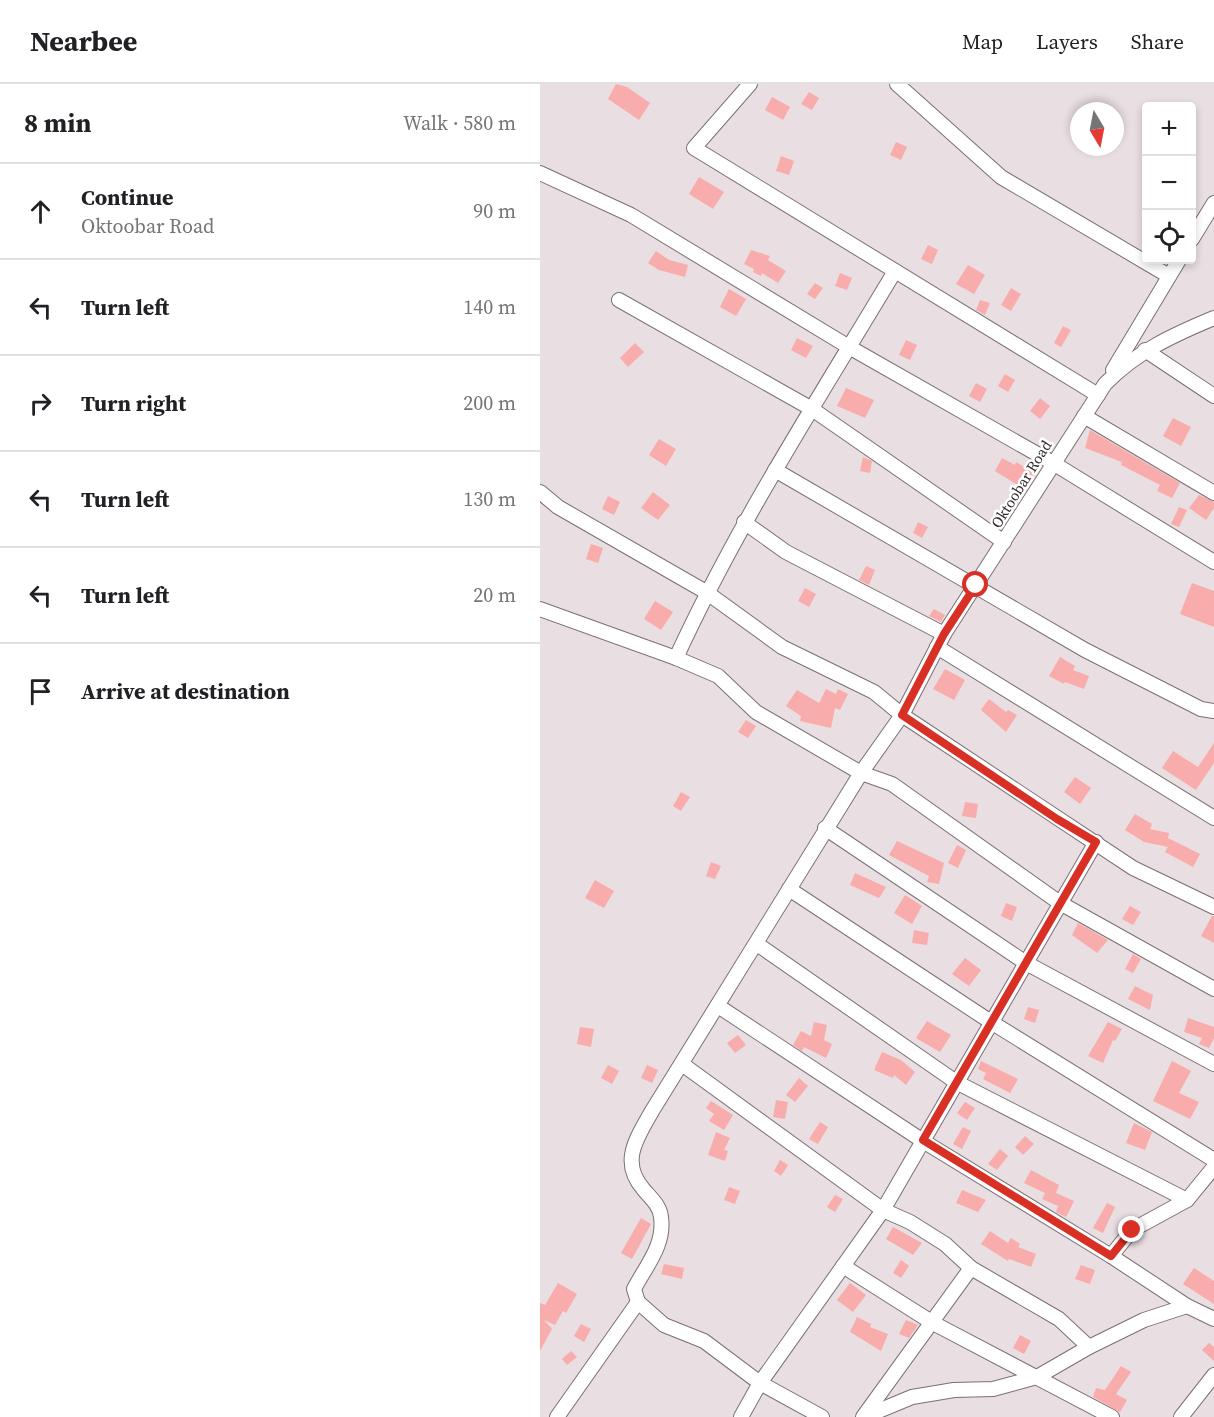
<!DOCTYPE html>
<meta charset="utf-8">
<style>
:root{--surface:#fff;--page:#f2f2f2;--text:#202124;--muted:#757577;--line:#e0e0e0}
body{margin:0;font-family:"Source Serif 4",serif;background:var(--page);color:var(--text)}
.controls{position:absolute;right:18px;top:18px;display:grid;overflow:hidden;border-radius:6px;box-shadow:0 3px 9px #0003}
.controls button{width:54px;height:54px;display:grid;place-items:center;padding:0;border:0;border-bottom:2px solid var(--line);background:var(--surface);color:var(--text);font:30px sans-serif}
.compass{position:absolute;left:530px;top:18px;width:54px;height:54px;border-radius:50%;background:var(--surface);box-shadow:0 3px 9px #0003;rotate:170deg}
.stop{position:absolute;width:18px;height:18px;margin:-14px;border:4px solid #d93025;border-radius:50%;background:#fff}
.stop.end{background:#d93025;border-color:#fff;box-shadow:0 2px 6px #0008}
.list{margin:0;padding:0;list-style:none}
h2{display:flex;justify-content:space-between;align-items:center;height:78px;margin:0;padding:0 24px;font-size:26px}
h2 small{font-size:20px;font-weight:400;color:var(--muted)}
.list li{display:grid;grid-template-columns:39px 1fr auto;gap:18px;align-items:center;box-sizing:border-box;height:96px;padding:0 24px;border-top:2px solid var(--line)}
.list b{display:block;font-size:22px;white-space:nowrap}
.list p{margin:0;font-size:20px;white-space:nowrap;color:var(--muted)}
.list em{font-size:20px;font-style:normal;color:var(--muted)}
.icon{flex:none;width:33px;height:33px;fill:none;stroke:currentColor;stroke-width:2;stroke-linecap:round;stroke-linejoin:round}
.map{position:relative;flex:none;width:674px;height:1333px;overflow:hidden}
header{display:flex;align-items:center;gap:36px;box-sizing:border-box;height:84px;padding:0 30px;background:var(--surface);border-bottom:2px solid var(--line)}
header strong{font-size:28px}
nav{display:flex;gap:33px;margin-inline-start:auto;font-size:21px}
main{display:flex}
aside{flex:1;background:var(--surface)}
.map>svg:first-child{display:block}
.building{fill:#f9acac}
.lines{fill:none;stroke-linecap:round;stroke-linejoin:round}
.minor-casing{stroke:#7a7073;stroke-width:16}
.minor{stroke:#fff;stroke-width:14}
.route{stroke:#d93025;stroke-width:8}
.labels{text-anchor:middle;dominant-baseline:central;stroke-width:5;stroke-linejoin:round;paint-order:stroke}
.street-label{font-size:15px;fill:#302b2c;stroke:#fff}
</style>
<header>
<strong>Nearbee</strong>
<nav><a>Map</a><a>Layers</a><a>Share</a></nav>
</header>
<main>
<aside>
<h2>8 min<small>Walk · 580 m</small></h2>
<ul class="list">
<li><svg class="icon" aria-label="ahead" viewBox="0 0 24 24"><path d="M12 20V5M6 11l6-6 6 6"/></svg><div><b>Continue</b><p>Oktoobar Road</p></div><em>90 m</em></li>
<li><svg class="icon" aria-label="left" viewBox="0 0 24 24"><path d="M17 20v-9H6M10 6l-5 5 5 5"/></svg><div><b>Turn left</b></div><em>140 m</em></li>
<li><svg class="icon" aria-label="right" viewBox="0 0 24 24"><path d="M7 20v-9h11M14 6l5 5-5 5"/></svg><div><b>Turn right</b></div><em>200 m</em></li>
<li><svg class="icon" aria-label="left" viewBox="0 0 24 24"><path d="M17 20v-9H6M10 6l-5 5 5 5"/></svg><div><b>Turn left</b></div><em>130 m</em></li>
<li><svg class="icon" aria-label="left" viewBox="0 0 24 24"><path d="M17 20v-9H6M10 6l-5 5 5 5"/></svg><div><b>Turn left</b></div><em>20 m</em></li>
<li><svg class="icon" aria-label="arrive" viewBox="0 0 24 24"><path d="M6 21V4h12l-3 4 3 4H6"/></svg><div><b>Arrive at destination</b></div></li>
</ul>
</aside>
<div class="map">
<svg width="674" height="1333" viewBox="0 0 674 1333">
<rect width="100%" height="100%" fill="#e9dee1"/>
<g class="building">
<path d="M76,0L87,3L110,19L99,36L68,15Z"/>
<path d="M269,8L279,14L272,26L261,20Z"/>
<path d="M232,13L250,23L243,36L225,26Z"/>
<path d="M356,58L367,63L361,76L350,71Z"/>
<path d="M241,72L254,77L249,91L236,87Z"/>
<path d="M159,93L184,108L173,125L149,110Z"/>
<path d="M388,161L398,166L392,180L381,175Z"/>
<path d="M211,166L230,172L228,176L246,187L238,199L222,189L221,192L213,188L214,185L204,180Z"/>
<path d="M116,167L129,176L148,181L145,193L119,186L108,179Z"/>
<path d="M428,181L445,191L434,210L416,200Z"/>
<path d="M300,189L312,194L307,206L295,202Z"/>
<path d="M275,199L283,204L275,215L267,210Z"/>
<path d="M471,204L481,210L471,227L461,221Z"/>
<path d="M189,205L206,215L196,232L180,223Z"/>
<path d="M440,216L450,219L445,231L436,226Z"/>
<path d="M523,242L531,246L521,263L514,259Z"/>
<path d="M257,254L273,262L266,274L251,266Z"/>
<path d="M366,256L377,261L370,276L359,271Z"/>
<path d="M95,259L104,268L88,283L80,274Z"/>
<path d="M465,290L475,296L468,308L458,302Z"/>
<path d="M436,299L447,305L440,318L429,312Z"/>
<path d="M306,304L334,316L325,334L297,322Z"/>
<path d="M500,314L510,322L500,335L490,327Z"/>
<path d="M633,334L651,343L641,362L623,352Z"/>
<path d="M550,346L640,399L632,414L617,407L620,401L581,381L582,378L545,364Z"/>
<path d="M119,355L136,365L126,382L109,371Z"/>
<path d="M323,373L332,377L330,389L320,387Z"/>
<path d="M462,374L475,381L476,378L494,389L484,405L455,387Z"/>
<path d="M113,408L130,421L118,436L101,424Z"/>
<path d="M659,411L674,418V424L666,436L649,424Z"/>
<path d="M68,412L80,418L74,431L62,425Z"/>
<path d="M639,423L647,426L639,443L631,440Z"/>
<path d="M378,438L388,443L382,454L373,449Z"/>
<path d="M51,460L63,464L58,479L46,475Z"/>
<path d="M326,482L335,486L329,501L319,496Z"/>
<path d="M652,499L674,507V543L640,530Z"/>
<path d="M265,504L276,510L269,523L258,517Z"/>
<path d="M115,517L133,528L121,546L104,535Z"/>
<path d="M394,525L405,531L401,538L389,532Z"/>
<path d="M520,573L535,582L533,586L549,592L544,605L525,598L524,600L509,592Z"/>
<path d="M405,585L425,596L414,616L393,605Z"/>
<path d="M286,605L296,610L298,605L308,610L300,626L295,624L291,644L260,637L261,632L246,622L257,606L279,619Z"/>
<path d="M449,615L466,628L468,626L477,631L466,648L441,626Z"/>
<path d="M206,636L216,642L208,654L198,648Z"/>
<path d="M674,659V679L656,706L622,684L633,667L658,683Z"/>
<path d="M535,693L551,704L540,720L524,708Z"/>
<path d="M141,708L150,713L141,727L133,722Z"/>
<path d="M425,718L438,720L436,734L422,732Z"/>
<path d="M595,730L612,740L610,745L629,749L628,754L660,770L653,783L625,768L628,763L604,758L585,746Z"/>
<path d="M357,757L404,779L399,800L387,798L389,792L349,771Z"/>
<path d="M417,761L426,766L418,784L408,779Z"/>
<path d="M171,778L181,782L175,795L166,792Z"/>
<path d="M315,789L346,803L339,814L310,801Z"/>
<path d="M55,796L74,807L64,824L45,814Z"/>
<path d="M365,811L382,822L372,840L354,829Z"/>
<path d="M466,819L477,823L472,837L461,832Z"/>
<path d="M590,822L601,828L593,841L582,835Z"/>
<path d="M672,832H674V859L661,852Z"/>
<path d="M538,839L568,856L557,869L532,851Z"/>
<path d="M374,846L389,849L387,861L372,859Z"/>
<path d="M593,870L601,875L593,889L585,885Z"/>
<path d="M425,874L441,886L429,902L412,890Z"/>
<path d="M595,902L613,911L610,926L588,915Z"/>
<path d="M488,923L499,926L495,939L484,935Z"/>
<path d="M648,934L674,943V954L669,964L659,960L662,954L644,948Z"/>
<path d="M387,937L411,951L400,968L376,954Z"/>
<path d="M274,938L287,941L284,956L292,960L286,974L264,963L262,967L253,961L261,947L271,952Z"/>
<path d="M568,938L582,945L575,957L573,956L563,979L548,972Z"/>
<path d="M40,943L54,945L51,963L37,960Z"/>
<path d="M198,951L206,961L195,969L187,959Z"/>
<path d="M342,968L361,976L375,988L366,1001L354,991L353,994L334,986Z"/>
<path d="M441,977L478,995L470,1009L443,995L446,989L438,985Z"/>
<path d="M632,977L651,987L639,1009L659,1018L650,1035L613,1017Z"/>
<path d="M68,981L79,987L72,1000L61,994Z"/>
<path d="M107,981L118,986L112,999L101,994Z"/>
<path d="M259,994L268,1002L255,1018L246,1011Z"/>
<path d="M236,1016L248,1018L245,1035L233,1033Z"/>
<path d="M171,1017L193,1031L184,1046L169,1037L174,1030L166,1024Z"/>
<path d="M425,1018L435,1024L427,1036L417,1029Z"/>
<path d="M280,1038L288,1043L278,1060L269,1055Z"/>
<path d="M594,1039L612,1048L605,1066L586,1059Z"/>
<path d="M423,1043L431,1047L422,1065L413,1060Z"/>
<path d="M176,1048L190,1054L184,1066L188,1067L185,1077L168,1071Z"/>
<path d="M485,1052L494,1060L483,1071L475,1063Z"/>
<path d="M460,1065L468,1072L457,1086L448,1080Z"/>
<path d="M240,1076L248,1081L241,1092L234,1087Z"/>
<path d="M491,1086L519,1101L516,1109L534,1117L526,1133L516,1128L518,1122L502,1115L505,1109L484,1099Z"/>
<path d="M189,1103L200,1107L195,1120L184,1116Z"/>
<path d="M422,1106L446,1116L438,1128L416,1119Z"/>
<path d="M295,1111L303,1115L295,1128L287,1123Z"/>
<path d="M567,1119L575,1123L563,1149L553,1144Z"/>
<path d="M101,1134L111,1140L92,1175L81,1169Z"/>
<path d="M353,1143L382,1159L373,1171L346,1155Z"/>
<path d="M450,1147L468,1159L471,1154L480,1160L478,1163L496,1170L491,1183L469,1175L468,1177L441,1160Z"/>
<path d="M361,1176L369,1182L361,1194L353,1189Z"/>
<path d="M124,1180L144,1184L142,1195L121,1190Z"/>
<path d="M541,1181L555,1186L550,1200L535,1195Z"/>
<path d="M654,1184L674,1197V1220L643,1200Z"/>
<path d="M18,1199L37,1210L26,1229L23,1227L15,1241L4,1236L12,1245L0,1267V1219L5,1221Z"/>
<path d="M310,1199L326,1211L313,1228L297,1216Z"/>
<path d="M317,1233L331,1240L330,1243L348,1250L341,1267L310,1248Z"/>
<path d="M366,1236L378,1241L369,1254L359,1250Z"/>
<path d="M41,1240L51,1245L44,1258L34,1252Z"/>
<path d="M480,1251L491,1257L484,1270L473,1264Z"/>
<path d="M669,1259L674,1263V1277L662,1266Z"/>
<path d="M31,1267L37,1273L27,1281L22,1275Z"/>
<path d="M581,1282L591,1288L576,1310L587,1316L580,1328L553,1313L556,1304L565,1306Z"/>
</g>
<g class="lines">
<defs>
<g id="minor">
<path d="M210,0L154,64L558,311"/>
<path d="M357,0L461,93L629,192"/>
<path d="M0,89L91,131L309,263L513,379L674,478"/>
<path d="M652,155L674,119"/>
<path d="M79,216L272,325L464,458"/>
<path d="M605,266L674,312"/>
<path d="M573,286L639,176"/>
<path d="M544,332L674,409"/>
<path d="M235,386L545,566L661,625L674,627"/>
<path d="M0,408L18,423L166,508L242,563L334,608L362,631L404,550L565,300C596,268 633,251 674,234"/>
<path d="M204,438L246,468L404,550"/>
<path d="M0,525L136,574L178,592L216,628L321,689L362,631L593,784L674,823"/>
<path d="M397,563L674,734"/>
<path d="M136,574C198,439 279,314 355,187"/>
<path d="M285,744L486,879L674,980"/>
<path d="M249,805L451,938L674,1076"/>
<path d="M217,860L416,998L647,1116"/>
<path d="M178,922L383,1057L571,1172"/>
<path d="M142,980L343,1126L370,1138L405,1160L431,1184L519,1235L549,1263L604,1236L647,1222L571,1172L592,1146L647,1116L674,1083"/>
<path d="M303,1182L393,1239L572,1333"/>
<path d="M647,1222L674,1235"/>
<path d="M17,1333L98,1218"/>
<path d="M201,1333L220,1299L343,1126L556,758"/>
<path d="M282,1333L220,1299L164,1257L124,1241L98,1218L94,1205C106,1182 125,1161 121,1133C120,1122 111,1114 104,1106C79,1078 97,1054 112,1027L321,689L352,700L520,819L674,905"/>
<path d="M323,1333L431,1184"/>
<path d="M324,1333L372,1313L414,1306L453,1305L497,1293L549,1263"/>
<path d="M641,1333L674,1291"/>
</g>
</defs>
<use href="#minor" class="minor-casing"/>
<use href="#minor" class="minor"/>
</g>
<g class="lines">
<path class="route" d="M436,501L404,550L362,631L517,735L556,758L383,1056L571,1172L592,1146"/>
</g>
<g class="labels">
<g class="street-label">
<text transform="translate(481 400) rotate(-58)">Oktoobar Road</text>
</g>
</g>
</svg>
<div class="controls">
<button>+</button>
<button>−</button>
<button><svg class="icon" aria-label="locate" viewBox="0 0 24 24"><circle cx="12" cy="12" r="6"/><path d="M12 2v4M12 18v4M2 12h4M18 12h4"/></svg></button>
</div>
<svg class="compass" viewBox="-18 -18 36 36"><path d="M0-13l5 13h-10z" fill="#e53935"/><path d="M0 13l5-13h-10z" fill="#757577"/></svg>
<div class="stop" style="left:436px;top:501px"></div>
<div class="stop end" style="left:592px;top:1146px"></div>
</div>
</main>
